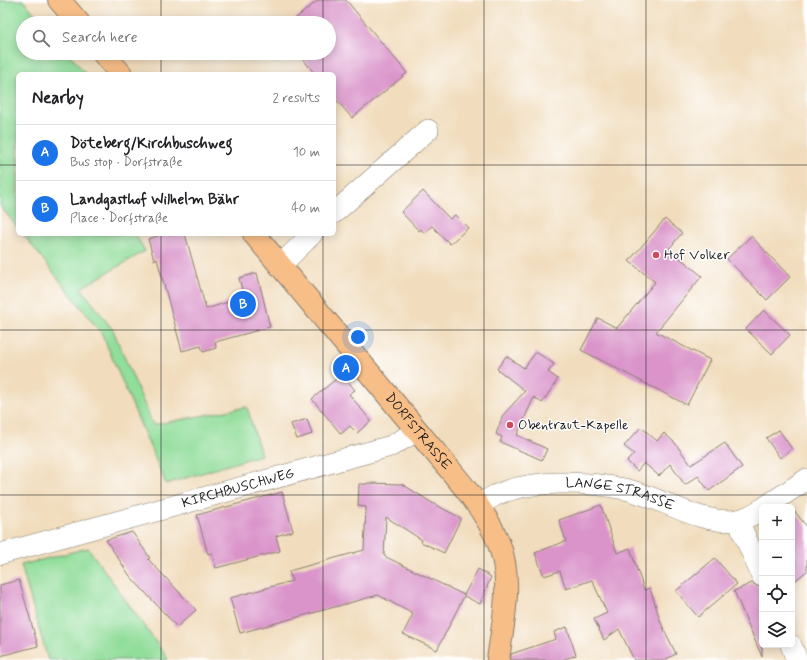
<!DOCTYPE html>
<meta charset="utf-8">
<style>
:root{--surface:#fff;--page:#f2f2f2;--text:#202124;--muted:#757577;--line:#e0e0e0;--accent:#1a73e8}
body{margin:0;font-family:Mynerve,sans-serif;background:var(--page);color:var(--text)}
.controls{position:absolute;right:12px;bottom:12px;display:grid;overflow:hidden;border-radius:6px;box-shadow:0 2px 10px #0003}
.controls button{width:36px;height:36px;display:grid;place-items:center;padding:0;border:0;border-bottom:1px solid var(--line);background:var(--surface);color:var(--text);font:20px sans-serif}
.you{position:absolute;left:358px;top:337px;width:14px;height:14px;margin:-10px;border:3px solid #fff;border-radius:50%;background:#1a73e8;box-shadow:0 0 0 6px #1a73e833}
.badge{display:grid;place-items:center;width:26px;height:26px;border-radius:50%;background:var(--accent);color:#fff;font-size:13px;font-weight:700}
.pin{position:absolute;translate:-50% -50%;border:2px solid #fff;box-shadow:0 1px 4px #0006}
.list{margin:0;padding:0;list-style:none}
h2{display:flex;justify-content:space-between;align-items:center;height:52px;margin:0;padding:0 16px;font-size:17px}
h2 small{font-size:13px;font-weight:400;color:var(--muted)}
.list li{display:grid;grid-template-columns:26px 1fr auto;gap:12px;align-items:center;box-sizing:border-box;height:56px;padding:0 16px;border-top:1px solid var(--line)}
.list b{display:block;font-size:15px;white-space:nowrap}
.list p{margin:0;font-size:13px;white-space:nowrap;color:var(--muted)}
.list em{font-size:13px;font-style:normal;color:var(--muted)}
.icon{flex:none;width:22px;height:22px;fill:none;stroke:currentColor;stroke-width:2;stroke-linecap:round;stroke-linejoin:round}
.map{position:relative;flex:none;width:807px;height:660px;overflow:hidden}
.search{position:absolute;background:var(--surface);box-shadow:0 2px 10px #0003;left:16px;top:16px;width:320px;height:44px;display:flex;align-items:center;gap:10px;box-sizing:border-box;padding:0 14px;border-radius:22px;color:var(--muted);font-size:15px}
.panel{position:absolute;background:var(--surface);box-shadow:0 2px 10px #0003;left:16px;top:72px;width:320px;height:164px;border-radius:6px}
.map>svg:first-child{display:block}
.green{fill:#91dd9a;stroke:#567c5b}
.building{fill:#da94ca}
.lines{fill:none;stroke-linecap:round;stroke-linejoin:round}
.minor-casing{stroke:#867c6c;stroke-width:22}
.major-casing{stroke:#867c6c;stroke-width:24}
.minor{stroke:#fff;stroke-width:21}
.major{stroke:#f7be88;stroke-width:22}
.grid{fill:none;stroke:#1c1c1c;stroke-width:1;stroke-opacity:0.55}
.poi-dot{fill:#d1495b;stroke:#fff;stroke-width:1.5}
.labels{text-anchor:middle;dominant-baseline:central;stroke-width:3;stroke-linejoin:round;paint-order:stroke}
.poi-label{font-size:14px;fill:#1c1c1c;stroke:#fff;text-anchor:start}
.street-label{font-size:14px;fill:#1c1c1c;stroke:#fff}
</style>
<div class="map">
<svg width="807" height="660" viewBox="0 0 807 660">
<rect width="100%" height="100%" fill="#fff"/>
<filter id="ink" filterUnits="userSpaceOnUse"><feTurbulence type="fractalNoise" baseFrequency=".025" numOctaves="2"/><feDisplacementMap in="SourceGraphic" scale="8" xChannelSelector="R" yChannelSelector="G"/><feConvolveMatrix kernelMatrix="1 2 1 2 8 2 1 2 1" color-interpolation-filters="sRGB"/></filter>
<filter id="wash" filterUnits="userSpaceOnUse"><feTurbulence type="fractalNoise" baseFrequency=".012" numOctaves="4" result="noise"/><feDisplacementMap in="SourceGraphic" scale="16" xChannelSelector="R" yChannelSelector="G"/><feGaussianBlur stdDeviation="0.9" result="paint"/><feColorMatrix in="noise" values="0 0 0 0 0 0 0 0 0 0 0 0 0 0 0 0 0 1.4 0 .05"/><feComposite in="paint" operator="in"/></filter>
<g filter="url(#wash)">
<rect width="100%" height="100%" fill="#f1ddbd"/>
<g class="green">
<path d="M0,0H23L43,23H23V53H68L86,74H18V228L0,206Z"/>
<path d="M23,234H135L145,251L81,288L113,330L153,425L247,407L261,455L166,484L102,334Z"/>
<path d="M88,548L168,659L167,660H48L21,565Z"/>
</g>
<g id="blocks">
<g class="building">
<path d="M318,0H346L407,73L352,118L334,97V74H315L298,53H329V23H290Z"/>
<path d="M423,191L450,219L455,215L468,228L450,244L432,226L424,233L421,229L419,231L401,212Z"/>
<path d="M665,219L682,233L669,249L702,276L656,332L710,360L687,405L581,350L598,318L617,328L655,282L629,261Z"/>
<path d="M164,234H185L206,309L241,298L239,291L242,290L239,278L257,273L270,327L215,342L216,348L203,352L201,346L182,351L157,259L154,260L148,239Z"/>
<path d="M751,236L790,277L767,300L727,259Z"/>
<path d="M764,310L790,335L772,354L746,329Z"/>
<path d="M536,352L554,364L548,372L558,379L542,403L534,397L517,435L547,449L542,460L500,442L502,437L496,434L503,415L525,391L497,369L506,356L524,368Z"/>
<path d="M342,374L355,390L349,394L371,421L357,433L350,426L341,434L312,399Z"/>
<path d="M307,419L312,434L297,439L291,424Z"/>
<path d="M641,427L657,441L664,433L675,443L691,465L725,443L742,467L709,491L698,476L685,485L670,464L659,476L644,463L637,471L627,461L634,454L624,446Z"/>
<path d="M779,430L792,449L780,458L766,438Z"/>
<path d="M367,483L402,484L434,504L461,518L444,553L421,542L422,540L386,517L384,556L464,595L478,569L491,577L480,604L464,596L437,650L403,634L413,614L378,595L240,633L230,598L292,581L289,571L364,550L366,507L358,506L359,484H367Z"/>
<path d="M282,492L293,531L276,536L280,551L216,568L212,553L208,554L197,515Z"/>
<path d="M601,505L617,553L630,548L644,590L650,588L661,623L676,654L664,660H634L619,629L604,640L594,619L607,613L592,580L566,589L560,571L544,576L535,553L566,541L559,520Z"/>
<path d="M792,508L807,527V571L792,583Z"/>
<path d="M132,532L150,558L148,559L196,610L177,627L130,576L106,540Z"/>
<path d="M715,558L737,584L698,617L676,591Z"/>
<path d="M19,580L38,646L0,656V585Z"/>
<path d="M752,583L762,589V657L734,591Z"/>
<path d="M567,627L576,655L562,660H511V654L556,639L554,632Z"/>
</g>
</g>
</g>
<g filter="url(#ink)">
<use href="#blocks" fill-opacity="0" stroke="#867c6c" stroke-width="1"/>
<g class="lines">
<defs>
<g id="minor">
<path d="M334,213L428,130"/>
<path d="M280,266L312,234"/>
<path id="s1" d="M478,506C484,502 490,498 496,495C532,479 586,481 624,489C660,496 700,526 737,520C746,519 754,514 762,509"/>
<path d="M765,507L807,479"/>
<path d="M738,520L762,576"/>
<path id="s2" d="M0,554L391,446L417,431"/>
<path d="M791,645L797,660"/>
</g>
<g id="major">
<path d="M59,0L79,23"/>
<path d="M103,53L121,74"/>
<path id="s3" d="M254,234C309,301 365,367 420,434C445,465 485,506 499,544C513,581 503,622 498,660"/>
</g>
</defs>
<use href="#minor" class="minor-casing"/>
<use href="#major" class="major-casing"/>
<use href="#minor" class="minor"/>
<use href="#major" class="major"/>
</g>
</g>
<path class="grid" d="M161,0V23M323,0V23M484,0V660M646,0V660M161,53V74M323,53V74M0,165H18M334,165H807M161,234V660M323,234V660M0,330H807M0,495H807"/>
<g class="poi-dot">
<circle cx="656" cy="255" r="4"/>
<circle cx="510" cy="425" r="4"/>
</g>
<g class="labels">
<g class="poi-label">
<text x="664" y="255">Hof Volker</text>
<text x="518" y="425">Obentraut-Kapelle</text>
</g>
<g class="street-label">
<text stroke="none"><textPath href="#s3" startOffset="257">DORFSTRASSE</textPath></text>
<text stroke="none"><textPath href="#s2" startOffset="247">KIRCHBUSCHWEG</textPath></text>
<text stroke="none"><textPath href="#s1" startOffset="148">LANGE STRASSE</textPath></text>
</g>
</g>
</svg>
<div class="controls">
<button>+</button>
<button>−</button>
<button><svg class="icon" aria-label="locate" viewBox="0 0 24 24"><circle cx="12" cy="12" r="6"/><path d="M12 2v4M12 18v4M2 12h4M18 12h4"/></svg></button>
<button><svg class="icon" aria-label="layers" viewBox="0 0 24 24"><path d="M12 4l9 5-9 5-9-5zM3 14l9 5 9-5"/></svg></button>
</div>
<div class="you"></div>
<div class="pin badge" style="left:346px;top:368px">A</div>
<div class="pin badge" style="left:243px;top:304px">B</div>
<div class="search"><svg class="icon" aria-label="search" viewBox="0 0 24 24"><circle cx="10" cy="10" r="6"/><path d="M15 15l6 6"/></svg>Search here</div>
<section class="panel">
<h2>Nearby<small>2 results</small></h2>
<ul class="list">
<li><span class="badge">A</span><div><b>Döteberg/Kirchbuschweg</b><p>Bus stop · Dorfstraße</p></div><em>10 m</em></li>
<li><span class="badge">B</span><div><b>Landgasthof Wilhelm Bähr</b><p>Place · Dorfstraße</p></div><em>40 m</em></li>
</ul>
</section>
</div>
